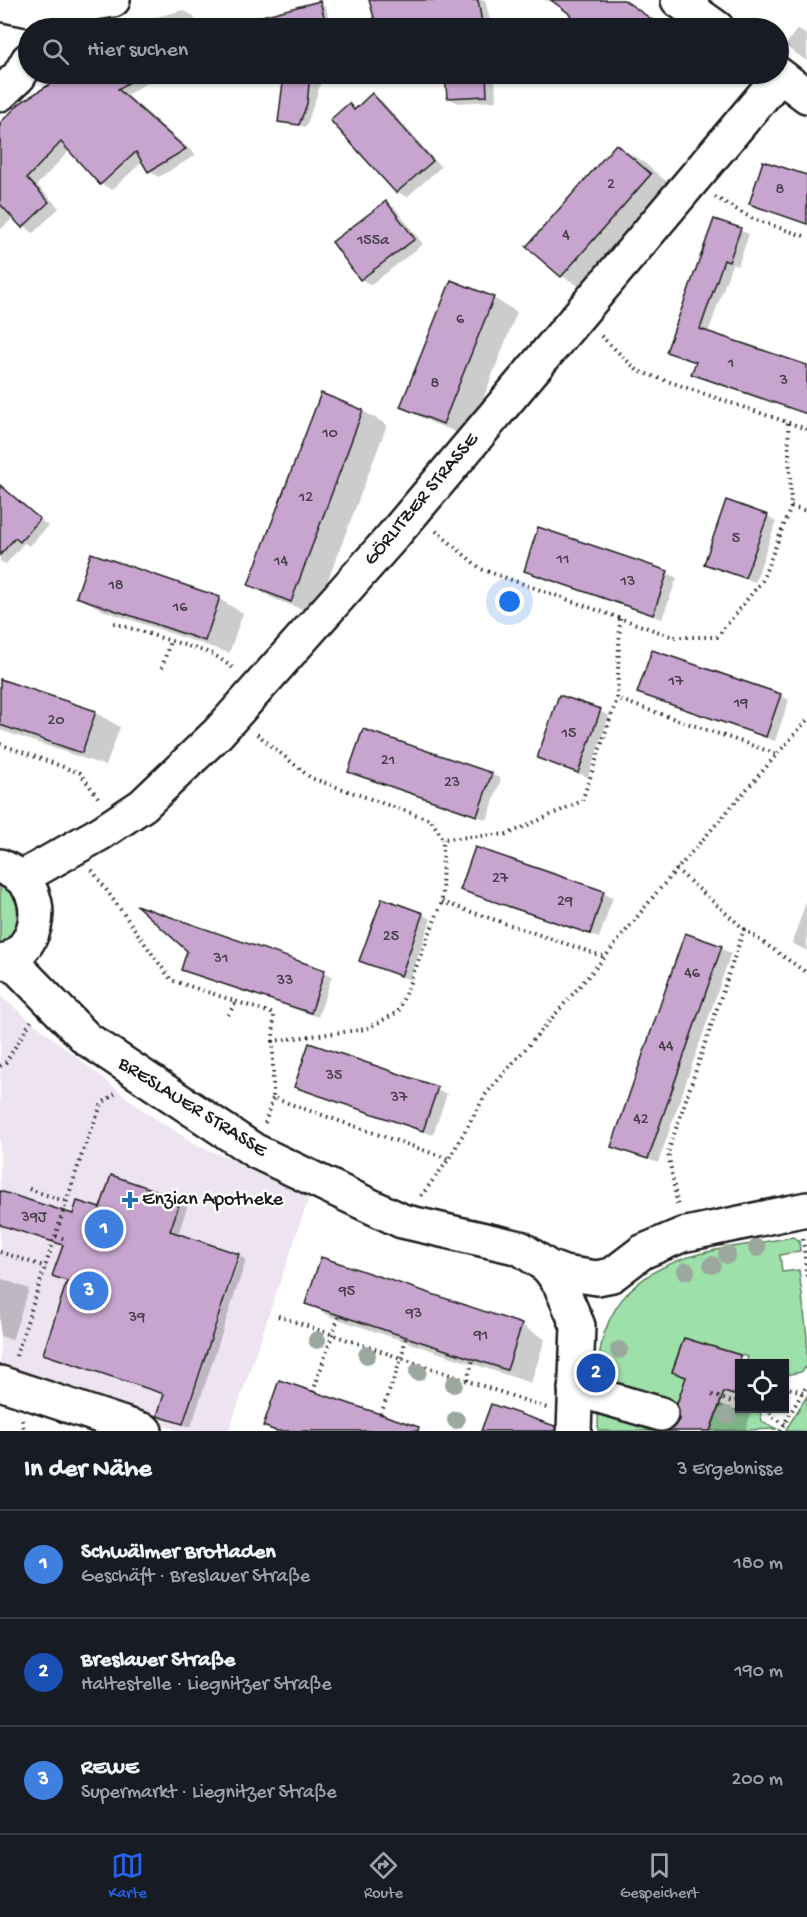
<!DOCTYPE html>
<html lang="de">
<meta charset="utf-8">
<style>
:root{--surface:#171b24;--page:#20242c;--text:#f1f3f6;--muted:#9ea1a6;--line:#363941;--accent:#2563eb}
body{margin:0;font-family:"Gochi Hand",sans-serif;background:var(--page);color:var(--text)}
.controls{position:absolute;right:18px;bottom:18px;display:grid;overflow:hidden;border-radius:0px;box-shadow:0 2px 4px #0004}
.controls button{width:54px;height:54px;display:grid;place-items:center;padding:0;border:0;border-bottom:2px solid var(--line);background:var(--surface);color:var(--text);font:30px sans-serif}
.you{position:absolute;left:510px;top:602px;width:21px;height:21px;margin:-15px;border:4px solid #fff;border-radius:50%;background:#1a73e8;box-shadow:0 0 0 9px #1a73e833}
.badge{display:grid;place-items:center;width:39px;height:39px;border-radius:50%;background:var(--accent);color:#fff;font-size:20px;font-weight:700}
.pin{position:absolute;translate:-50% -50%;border:3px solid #fff;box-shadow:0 2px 6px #0006}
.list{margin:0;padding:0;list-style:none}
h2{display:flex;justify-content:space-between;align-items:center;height:78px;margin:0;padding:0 24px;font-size:26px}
h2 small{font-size:20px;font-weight:400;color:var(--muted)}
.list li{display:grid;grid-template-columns:39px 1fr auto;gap:18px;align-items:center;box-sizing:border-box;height:108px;padding:0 24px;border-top:2px solid var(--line)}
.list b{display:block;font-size:22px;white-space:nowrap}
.list p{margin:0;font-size:20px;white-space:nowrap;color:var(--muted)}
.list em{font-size:20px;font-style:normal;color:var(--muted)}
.icon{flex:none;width:33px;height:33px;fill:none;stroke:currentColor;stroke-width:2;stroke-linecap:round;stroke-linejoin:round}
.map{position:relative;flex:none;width:807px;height:1431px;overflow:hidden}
.search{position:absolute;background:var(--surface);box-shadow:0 2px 4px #0004;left:18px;right:18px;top:18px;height:66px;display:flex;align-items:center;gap:15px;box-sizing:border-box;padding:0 21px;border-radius:33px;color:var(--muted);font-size:22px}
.sheet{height:402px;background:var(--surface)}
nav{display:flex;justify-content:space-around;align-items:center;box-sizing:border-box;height:84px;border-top:2px solid var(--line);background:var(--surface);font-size:16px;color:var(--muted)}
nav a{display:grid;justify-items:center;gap:3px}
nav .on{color:var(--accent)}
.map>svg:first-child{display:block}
.built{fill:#eee4f1}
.green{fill:#9ee0aa;stroke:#5d7e63;stroke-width:1.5}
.shadow{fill:#0003}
.building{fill:#c7a5cf;stroke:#1c1c1c;stroke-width:1.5}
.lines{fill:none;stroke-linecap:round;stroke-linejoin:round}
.minor-casing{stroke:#1c1c1c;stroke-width:38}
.path{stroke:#1c1c1c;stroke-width:4;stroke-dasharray:1.5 4.5;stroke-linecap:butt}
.minor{stroke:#fff;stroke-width:33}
.tree{fill:#9ba89e}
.poi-dot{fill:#1f6fb2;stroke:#fff;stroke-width:2}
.labels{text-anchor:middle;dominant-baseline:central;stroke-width:5;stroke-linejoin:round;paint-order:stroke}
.number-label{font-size:16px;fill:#473e49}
.street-label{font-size:20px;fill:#1c1c1c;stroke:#fff}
.poi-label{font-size:20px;fill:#1c1c1c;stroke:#fff;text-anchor:start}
</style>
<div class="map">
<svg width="807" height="1431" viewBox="0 0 807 1431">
<rect width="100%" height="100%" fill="#fff"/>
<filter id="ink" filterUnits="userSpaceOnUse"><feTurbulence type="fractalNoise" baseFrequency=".0167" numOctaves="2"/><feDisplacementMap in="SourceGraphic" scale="12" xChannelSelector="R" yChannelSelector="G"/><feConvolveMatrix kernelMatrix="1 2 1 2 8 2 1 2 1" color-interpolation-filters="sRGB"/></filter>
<g filter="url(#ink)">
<path class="built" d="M0,996L144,1111L198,1146L312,1189L229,1431H180L0,1371Z"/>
<g class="green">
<path d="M0,882L17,892L22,918L9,943L0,947Z"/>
<path d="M793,1237L799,1241L800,1251L780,1255L782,1272L799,1270L807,1337V1366L801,1372L785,1375L784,1364L746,1363L748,1357L684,1338L672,1371L693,1379L680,1394L668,1429L672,1431H598C599,1402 595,1358 605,1331C633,1251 723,1250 793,1237Z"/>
<path d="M807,1396V1431H785Z"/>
<path d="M720,1405L732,1410L760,1409L762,1422L777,1429L710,1431Z"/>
</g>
<g class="shadow">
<path d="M370,0H485L492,28H378Z"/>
<path d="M541,0H624L664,28H593L558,3Z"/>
<path d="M320,3L326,7L331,28H264L261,18Z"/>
<path d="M183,10L194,16L196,28H138L156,17Z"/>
<path d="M797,29L807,35V61L785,46Z"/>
<path d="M69,74H161L127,95L196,155L159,177L149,171L143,161L112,190L101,184L70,150L37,185L59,208L33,233L14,217L0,230V125L21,104Z"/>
<path d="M286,74H324L306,127L280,121Z"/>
<path d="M448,74H495L496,101L458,103L448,97Z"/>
<path d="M372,95L382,101L441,167L407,197L397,192L333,120L349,105L356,110Z"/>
<path d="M616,146L641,160L674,188L586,290L562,276L529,247Z"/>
<path d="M807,177V225L751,203Z"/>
<path d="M386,203L395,208L423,244L371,285L361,279L334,243Z"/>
<path d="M715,221L749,234L738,266L732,264L708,333L807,367V414L701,378L693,374L697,363L668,351Z"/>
<path d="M493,298L517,312L468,437L426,420L402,406Z"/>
<path d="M321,395L363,411L387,425L315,614L274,599L250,585Z"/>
<path d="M7,493L48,526L30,546L24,543L6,564L0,561V500Z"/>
<path d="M767,516L776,522L755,582L706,563Z"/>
<path d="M526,570L667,573L677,578L662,619Z"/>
<path d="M78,596L219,599L243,613L229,653L102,610Z"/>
<path d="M0,681L96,713L120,727L106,766L0,730Z"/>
<path d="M639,692L780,695L789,700L775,741Z"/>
<path d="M600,711L609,716L588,777L539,758Z"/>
<path d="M350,771L491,774L501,779L487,820Z"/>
<path d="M476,849L613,897L599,938L462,889Z"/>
<path d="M807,899V951L792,943Z"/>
<path d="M422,914L431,919L410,980L361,961Z"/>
<path d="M686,935L731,953L658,1163L613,1146Z"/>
<path d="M183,969L324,972L332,976L318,1017Z"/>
<path d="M310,1045L447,1094L433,1135L296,1086Z"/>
<path d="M0,1192L74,1216L181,1200L188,1204L178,1235L237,1255L181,1424L159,1415L165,1395L45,1353L68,1282L54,1275L64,1246L0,1225Z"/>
<path d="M240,1256L246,1260L191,1427L184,1425Z"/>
<path d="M0,1278L29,1289L12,1340L0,1336Z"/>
<path d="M307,1303L521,1325L545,1339L531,1383L331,1317Z"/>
<path d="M717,1348L755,1364H740V1408H753L745,1431H674L680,1420L687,1379L674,1371Z"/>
</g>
<g class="building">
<path d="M369,0H478L483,28H377Z"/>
<path d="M551,0H624L664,28H561L571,15Z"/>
<path d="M320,1L327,28H244L243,21Z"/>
<path d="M66,74H142L118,89L186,149L148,172L136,152L100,185L61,142L27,178L49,202L22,228L0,204V123L20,103Z"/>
<path d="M284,74H310L307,104L299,125L278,122Z"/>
<path d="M445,74H486L487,96L447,98Z"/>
<path d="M372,93L433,161L396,193L330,120L349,103L354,110Z"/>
<path d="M616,144L651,174L561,277L526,247Z"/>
<path d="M763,161L807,175V224L749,204Z"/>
<path d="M386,201L415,239L360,280L332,242Z"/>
<path d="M714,219L741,228L729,262L724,260L700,329L807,365V414L691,374L696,362L666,352Z"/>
<path d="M451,280L494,297L443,424L400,407Z"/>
<path d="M321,393L363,410L291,602L248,585Z"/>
<path d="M0,485L40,519L20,542L15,538L0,555Z"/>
<path d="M726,500L768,515L745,578L704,564Z"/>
<path d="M538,527L668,571L653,615L524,571Z"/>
<path d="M91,553L220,597L205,641L76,597Z"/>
<path d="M652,650L781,694L766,737L637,693Z"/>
<path d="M0,679L96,711L82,753L0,725Z"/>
<path d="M559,695L601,709L578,773L537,758Z"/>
<path d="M363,729L492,773L477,816L348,772Z"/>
<path d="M475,847L604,891L590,934L460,890Z"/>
<path d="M382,898L423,913L401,976L359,961Z"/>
<path d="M136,905L325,970L311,1013L181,970L187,951Z"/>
<path d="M685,933L722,946L648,1159L611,1147Z"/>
<path d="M309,1043L438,1087L423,1131L294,1087Z"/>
<path d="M111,1175L181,1199L170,1231L239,1254L183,1424L157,1416L164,1394L43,1354L67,1281L52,1276L63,1245L0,1225V1191L73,1214L77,1201L100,1208Z"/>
<path d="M321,1257L522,1324L507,1370L305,1304Z"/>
<path d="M684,1338L740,1355V1381L734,1395L724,1392L710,1431H668L679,1420L677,1404L686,1377L672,1372Z"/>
<path d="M279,1380L419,1427L418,1431H276L263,1426Z"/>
<path d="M491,1404L555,1426V1431H481Z"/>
</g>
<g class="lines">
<defs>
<g id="minor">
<path d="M678,0L717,28"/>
<path d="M0,4L41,12L113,0"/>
<path d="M778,74L807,96"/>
<path d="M0,94L19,76L28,60"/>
<path d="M0,866C7,869 15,873 21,878C49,904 35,953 0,963"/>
<path d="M21,878L101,833L143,805L218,733L393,536L780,76"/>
<path d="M10,960L87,1039L255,1151L402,1221L520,1248L548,1267L564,1273L597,1278L612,1275L642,1252L682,1235L807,1209"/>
<path d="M548,1267L560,1284L578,1326L574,1431"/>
<path d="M0,1383L145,1431"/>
<path d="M575,1389L661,1414"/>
</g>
</defs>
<use href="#minor" class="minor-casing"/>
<g class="path">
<path d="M715,197L753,219L807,237"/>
<path d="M601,336L638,371L807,429"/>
<path d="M788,423L791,507L807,511"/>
<path d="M436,531L481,569L673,637H717L762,581L791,507"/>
<path d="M620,619L617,699L777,754"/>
<path d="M114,623L213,654L236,670"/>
<path d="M162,668L170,641"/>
<path d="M257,734L311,778L431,820L443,839L508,834L582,801L617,699"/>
<path d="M0,744L80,773L100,800"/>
<path d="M676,869L744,929L668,1152L678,1208"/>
<path d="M92,870L171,980L274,1014L273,1041L366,1029L398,1012L442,902L443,839"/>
<path d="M442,902L605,957"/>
<path d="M744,929L807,973"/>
<path d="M228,1015L236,1002"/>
<path d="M273,1041V1098L449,1159"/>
<path d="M0,1066L6,1062L31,1021"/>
<path d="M265,1123L273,1098"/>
<path d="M29,1189L67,1202"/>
<path d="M421,1196L449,1159L486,1094L605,957L658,891L807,720"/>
<path d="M56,1236L65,1239"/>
<path d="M803,1239L807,1277"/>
<path d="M0,1252L46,1267"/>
<path d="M278,1316L547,1408"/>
<path d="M16,1356L83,1151L102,1103L115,1094"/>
<path d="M467,1380L473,1359"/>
<path d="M784,1387L803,1392"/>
<path d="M313,1392L339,1315"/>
<path d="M712,1395L732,1402L740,1400"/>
<path d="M766,1408L774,1418L785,1424"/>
<path d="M381,1414L401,1359L406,1337"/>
<path d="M22,1420L24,1431"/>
<path d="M780,1431L807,1385"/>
</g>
<use href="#minor" class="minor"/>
</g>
<g class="tree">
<circle cx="757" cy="1248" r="9"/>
<circle cx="727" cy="1255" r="9"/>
<circle cx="712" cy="1265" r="9"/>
<circle cx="686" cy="1271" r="9"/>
<circle cx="317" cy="1340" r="9"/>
<circle cx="619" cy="1350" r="9"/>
<circle cx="367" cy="1355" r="9"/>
<circle cx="418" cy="1372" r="9"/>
<circle cx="454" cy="1384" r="9"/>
<circle cx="727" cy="1415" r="9"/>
<circle cx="456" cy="1420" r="9"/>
</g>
</g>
<path class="poi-dot" d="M127 1191h6v6h6v6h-6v6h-6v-6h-6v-6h6z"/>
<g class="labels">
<g class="number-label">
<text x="611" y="185">2</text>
<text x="780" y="190">8</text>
<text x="566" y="236">4</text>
<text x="373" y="241">155a</text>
<text x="460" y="320">6</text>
<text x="731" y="364">1</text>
<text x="784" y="381">3</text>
<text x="435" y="384">8</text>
<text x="330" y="434">10</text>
<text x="306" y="498">12</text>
<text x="736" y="539">5</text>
<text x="563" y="560">11</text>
<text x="281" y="562">14</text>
<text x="628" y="582">13</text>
<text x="116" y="586">18</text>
<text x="180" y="608">16</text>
<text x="676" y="682">17</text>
<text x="741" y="704">19</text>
<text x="56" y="721">20</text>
<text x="569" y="734">15</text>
<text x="388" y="761">21</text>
<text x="452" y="783">23</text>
<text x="500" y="879">27</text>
<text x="565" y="902">29</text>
<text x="391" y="937">25</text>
<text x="221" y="959">31</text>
<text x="692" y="974">46</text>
<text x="285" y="981">33</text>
<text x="666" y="1047">44</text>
<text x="334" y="1076">35</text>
<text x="399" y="1098">37</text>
<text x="641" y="1120">42</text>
<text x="34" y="1218">39J</text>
<text x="347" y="1292">95</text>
<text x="414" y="1314">93</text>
<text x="137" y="1318">39</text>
<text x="481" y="1336">91</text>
</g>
<g class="street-label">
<text transform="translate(422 500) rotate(-50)">GÖRLITZER STRASSE</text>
<text transform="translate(192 1108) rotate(32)">BRESLAUER STRASSE</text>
</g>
<g class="poi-label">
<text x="142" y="1200">Enzian Apotheke</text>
</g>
</g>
</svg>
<div class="controls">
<button><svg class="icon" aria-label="locate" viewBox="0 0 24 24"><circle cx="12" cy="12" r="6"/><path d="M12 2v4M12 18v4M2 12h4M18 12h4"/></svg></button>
</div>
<div class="you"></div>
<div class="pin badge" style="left:104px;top:1229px;background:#3f7fe0">1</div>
<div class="pin badge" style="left:596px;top:1373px;background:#1a4fb4">2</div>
<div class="pin badge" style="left:89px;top:1291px;background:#3f7fe0">3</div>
<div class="search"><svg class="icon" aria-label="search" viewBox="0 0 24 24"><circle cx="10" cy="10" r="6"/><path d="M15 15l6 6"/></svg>Hier suchen</div>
</div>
<section class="sheet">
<h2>In der Nähe<small>3 Ergebnisse</small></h2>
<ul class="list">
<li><span class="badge" style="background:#3f7fe0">1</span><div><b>Schwälmer Brotladen</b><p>Geschäft · Breslauer Straße</p></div><em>180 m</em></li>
<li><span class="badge" style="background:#1a4fb4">2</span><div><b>Breslauer Straße</b><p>Haltestelle · Liegnitzer Straße</p></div><em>190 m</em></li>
<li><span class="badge" style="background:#3f7fe0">3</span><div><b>REWE</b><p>Supermarkt · Liegnitzer Straße</p></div><em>200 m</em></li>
</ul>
</section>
<nav>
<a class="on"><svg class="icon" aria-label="map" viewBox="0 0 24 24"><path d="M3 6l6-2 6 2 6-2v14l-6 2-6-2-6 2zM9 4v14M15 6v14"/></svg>Karte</a>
<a><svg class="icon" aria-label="directions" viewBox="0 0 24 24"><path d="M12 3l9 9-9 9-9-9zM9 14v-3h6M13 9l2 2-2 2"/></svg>Route</a>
<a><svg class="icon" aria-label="saved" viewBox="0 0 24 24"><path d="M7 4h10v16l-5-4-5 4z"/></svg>Gespeichert</a>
</nav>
